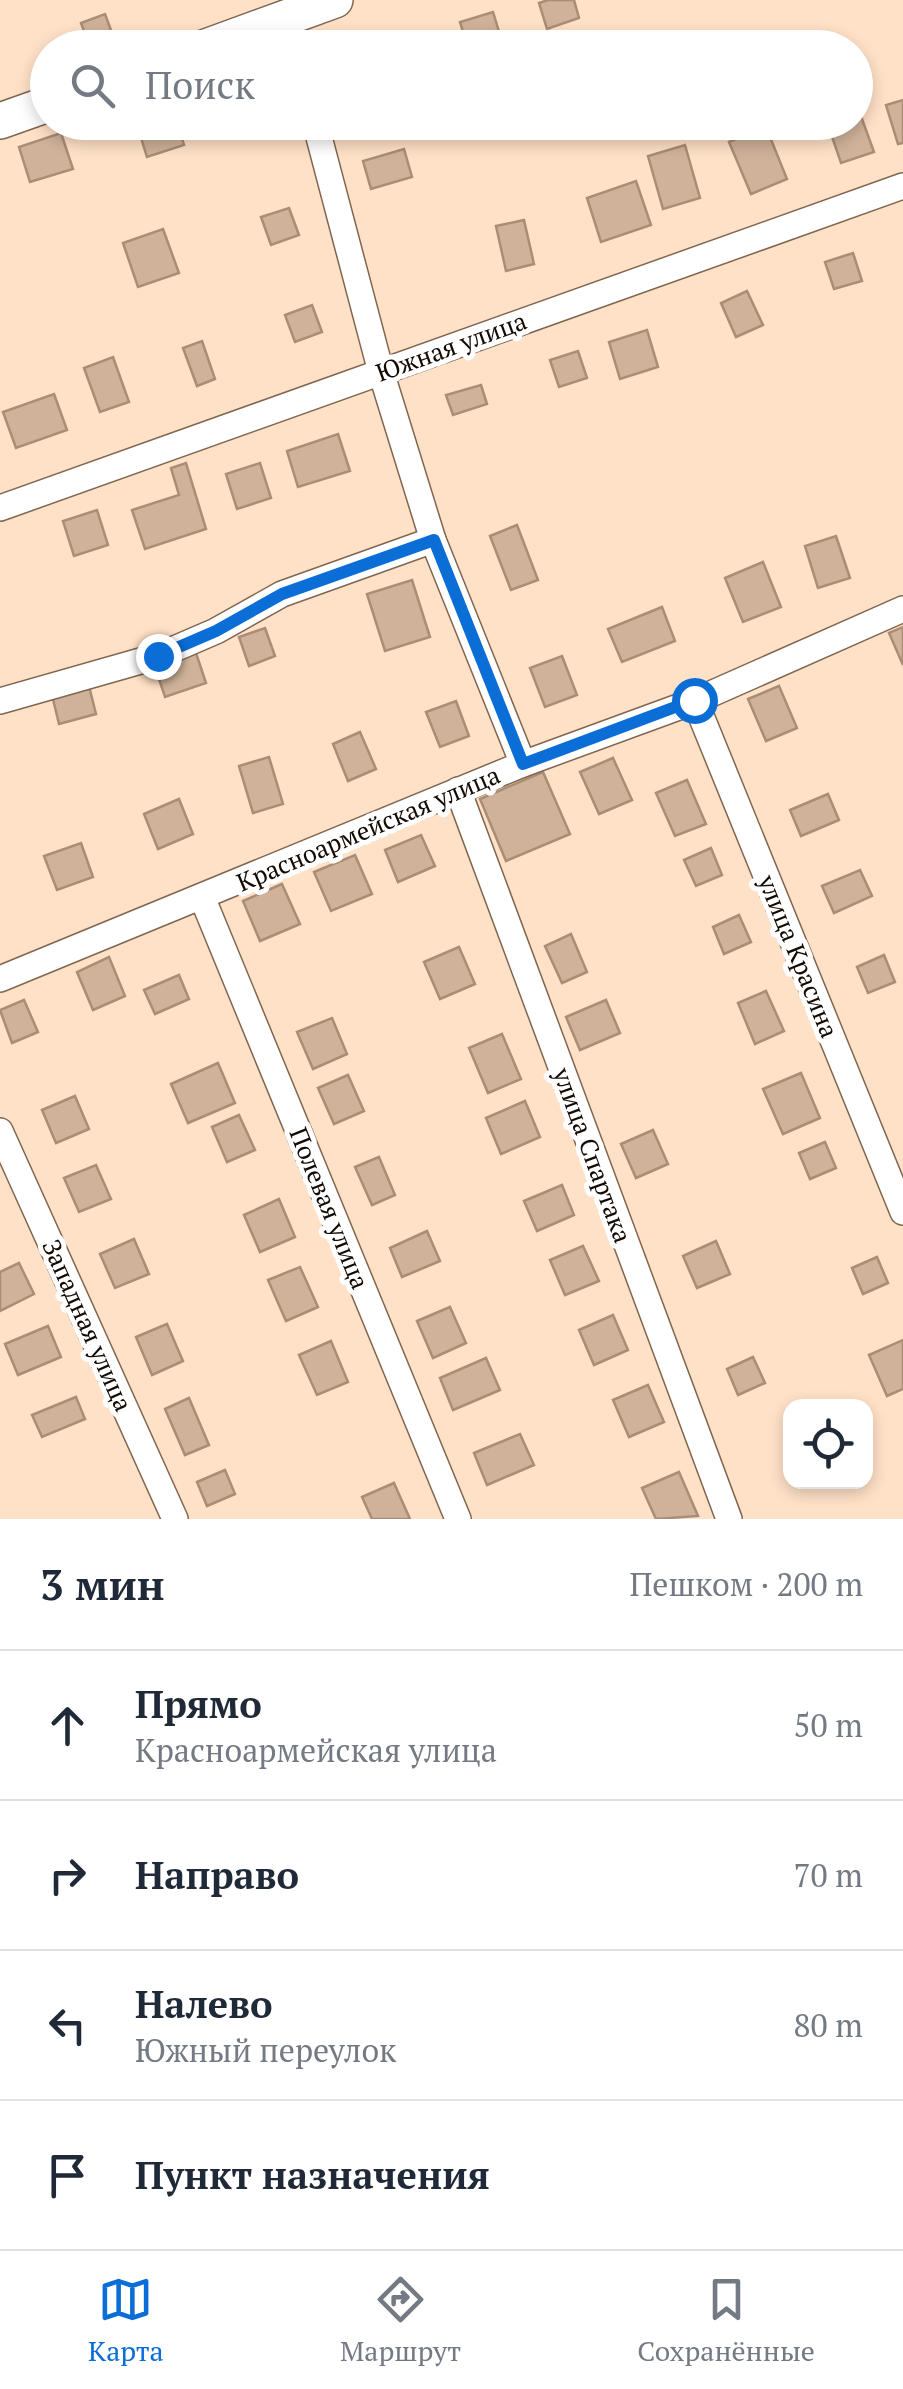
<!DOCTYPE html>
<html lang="ru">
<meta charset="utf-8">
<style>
:root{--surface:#fff;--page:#f2f2f3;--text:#1f2937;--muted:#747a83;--line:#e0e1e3;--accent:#0b6dd6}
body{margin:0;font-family:"PT Serif",serif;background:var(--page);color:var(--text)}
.controls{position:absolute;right:30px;bottom:30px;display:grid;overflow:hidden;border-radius:20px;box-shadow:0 5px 15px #0003}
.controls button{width:90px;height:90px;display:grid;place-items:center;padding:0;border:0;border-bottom:2px solid var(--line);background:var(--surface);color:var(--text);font:50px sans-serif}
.stop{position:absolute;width:30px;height:30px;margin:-22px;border:8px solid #0b6dd6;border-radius:50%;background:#fff}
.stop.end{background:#0b6dd6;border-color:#fff;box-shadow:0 2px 10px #0008}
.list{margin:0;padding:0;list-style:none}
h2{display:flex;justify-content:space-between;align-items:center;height:130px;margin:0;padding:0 40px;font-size:42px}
h2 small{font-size:32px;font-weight:400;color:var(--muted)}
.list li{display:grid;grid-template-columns:65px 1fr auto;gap:30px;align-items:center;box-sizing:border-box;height:150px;padding:0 40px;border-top:2px solid var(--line)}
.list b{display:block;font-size:38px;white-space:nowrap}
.list p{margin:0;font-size:32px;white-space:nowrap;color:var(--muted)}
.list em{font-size:32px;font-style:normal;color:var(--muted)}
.icon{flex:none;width:55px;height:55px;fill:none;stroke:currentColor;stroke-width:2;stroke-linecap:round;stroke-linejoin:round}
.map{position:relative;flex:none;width:903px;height:1519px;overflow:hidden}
.search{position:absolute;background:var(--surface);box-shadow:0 5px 15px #0003;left:30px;right:30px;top:30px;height:110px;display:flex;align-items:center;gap:25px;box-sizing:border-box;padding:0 35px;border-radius:55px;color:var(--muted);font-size:38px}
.sheet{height:730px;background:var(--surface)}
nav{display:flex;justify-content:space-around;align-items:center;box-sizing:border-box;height:140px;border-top:2px solid var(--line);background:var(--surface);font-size:28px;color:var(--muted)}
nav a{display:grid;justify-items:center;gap:5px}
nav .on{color:var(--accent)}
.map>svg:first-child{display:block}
.building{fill:#cfb299;stroke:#a98d75;stroke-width:2.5}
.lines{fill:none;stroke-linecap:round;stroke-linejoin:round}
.minor-casing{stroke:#80664f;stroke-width:28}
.secondary-casing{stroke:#80664f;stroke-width:38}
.minor{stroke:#fff;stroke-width:25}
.secondary{stroke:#fff;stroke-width:35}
.route{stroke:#0b6dd6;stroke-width:12}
.labels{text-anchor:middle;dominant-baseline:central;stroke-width:10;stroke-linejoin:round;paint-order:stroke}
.street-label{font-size:25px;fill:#130a03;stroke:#fff}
</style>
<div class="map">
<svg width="903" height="1519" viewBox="0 0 903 1519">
<rect width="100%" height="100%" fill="#ffe1c7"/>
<g class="building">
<path d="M548,0H574L579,18L547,29L539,3Z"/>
<path d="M493,12L504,48H468L460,22Z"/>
<path d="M105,14L112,33L88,42L81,23Z"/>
<path d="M903,100V143L898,144L886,105Z"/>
<path d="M858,108L874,152L841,163L827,122H856Z"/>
<path d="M136,122H177L184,145L147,157Z"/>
<path d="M766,127L787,179L751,194L729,142Z"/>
<path d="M61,133L73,169L30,182L19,147Z"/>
<path d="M685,145L700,198L663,209L648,156Z"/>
<path d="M404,149L412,177L371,189L363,161Z"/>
<path d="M636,181L651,225L601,242L587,198Z"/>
<path d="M289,208L299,235L271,245L261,217Z"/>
<path d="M524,220L534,264L506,271L496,226Z"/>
<path d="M163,229L179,273L138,287L123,243Z"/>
<path d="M853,253L862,281L834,289L825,262Z"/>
<path d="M747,291L763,325L736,337L721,303Z"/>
<path d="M312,305L322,332L295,342L285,315Z"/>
<path d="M647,330L658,367L620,379L609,342Z"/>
<path d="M202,341L215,379L197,386L183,348Z"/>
<path d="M578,351L587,378L559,387L550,360Z"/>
<path d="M113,357L129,402L100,412L84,368Z"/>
<path d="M481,385L487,404L453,415L446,395Z"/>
<path d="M54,394L67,430L16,448L3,412Z"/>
<path d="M338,434L350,471L298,487L287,451Z"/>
<path d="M186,463L206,529L145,549L132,510L179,495L171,468Z"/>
<path d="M260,463L271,498L237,509L226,474Z"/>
<path d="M97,510L108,545L74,556L63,521Z"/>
<path d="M517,525L538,580L511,590L490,536Z"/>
<path d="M836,536L850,578L818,588L805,546Z"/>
<path d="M763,562L781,607L743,622L725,578Z"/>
<path d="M412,580L430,637L385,651L367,594Z"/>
<path d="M662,607L675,641L622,662L608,629Z"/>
<path d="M903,627V665L889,633Z"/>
<path d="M265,628L275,656L249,666L239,637Z"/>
<path d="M196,653L206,683L165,697L155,667Z"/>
<path d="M562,656L577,695L545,707L530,668Z"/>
<path d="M89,686L96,714L59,724L52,695Z"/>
<path d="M779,686L797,728L766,741L748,699Z"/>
<path d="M456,701L469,736L440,747L426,712Z"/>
<path d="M360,732L376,769L348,781L333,744Z"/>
<path d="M269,757L283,804L253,813L239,766Z"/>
<path d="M613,758L632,800L599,814L580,772Z"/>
<path d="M543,772L570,834L506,861L480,799Z"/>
<path d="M687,780L706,824L675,836L656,793Z"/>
<path d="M828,794L839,820L801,836L790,810Z"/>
<path d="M179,799L193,834L158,849L144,814Z"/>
<path d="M421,835L435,866L398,882L385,850Z"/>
<path d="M81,843L93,877L57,890L44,856Z"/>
<path d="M711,848L722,875L696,886L684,860Z"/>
<path d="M355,855L372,894L331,911L314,872Z"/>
<path d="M860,870L872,896L834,913L822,886Z"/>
<path d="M282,884L300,924L260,941L243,901Z"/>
<path d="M739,915L751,942L724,954L713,927Z"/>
<path d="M571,934L587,972L562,983L545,946Z"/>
<path d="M459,947L475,984L440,999L424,962Z"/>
<path d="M884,955L895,982L868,993L857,967Z"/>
<path d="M109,957L125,996L93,1010L77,972Z"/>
<path d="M179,975L189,999L155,1014L144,990Z"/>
<path d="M766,991L784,1031L755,1044L738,1003Z"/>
<path d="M24,1000L38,1032L12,1043L0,1010Z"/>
<path d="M606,1000L620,1033L580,1050L566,1017Z"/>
<path d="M332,1018L347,1054L313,1069L297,1032Z"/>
<path d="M502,1034L521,1079L488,1093L469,1048Z"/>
<path d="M218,1063L235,1103L188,1123L171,1084Z"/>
<path d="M801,1073L820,1118L783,1134L763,1089Z"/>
<path d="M348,1075L364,1111L334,1124L318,1088Z"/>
<path d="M75,1096L89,1129L56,1143L42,1110Z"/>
<path d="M525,1101L540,1137L501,1154L486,1118Z"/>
<path d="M239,1115L255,1150L227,1162L212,1127Z"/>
<path d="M653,1130L668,1164L636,1178L621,1144Z"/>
<path d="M825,1142L836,1168L810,1179L799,1153Z"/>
<path d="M379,1157L395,1195L372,1205L355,1167Z"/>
<path d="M96,1165L111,1199L79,1212L64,1178Z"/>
<path d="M562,1185L574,1215L537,1231L524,1201Z"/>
<path d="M279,1199L295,1237L260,1252L244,1215Z"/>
<path d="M427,1231L440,1261L402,1277L390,1248Z"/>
<path d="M134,1239L149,1274L115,1288L100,1254Z"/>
<path d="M716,1241L730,1274L697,1288L683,1256Z"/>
<path d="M583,1246L599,1281L565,1295L550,1260Z"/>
<path d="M877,1257L888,1283L863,1294L852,1268Z"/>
<path d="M19,1263L34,1294L0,1311V1272Z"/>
<path d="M300,1267L318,1307L286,1321L268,1280Z"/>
<path d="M450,1307L466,1343L433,1358L417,1321Z"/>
<path d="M613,1315L628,1350L594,1365L579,1330Z"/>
<path d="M167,1324L183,1361L152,1375L136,1337Z"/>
<path d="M48,1326L61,1357L18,1375L5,1344Z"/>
<path d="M903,1340V1389L887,1396L869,1355Z"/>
<path d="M331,1341L348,1382L317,1395L299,1355Z"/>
<path d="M753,1357L765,1383L738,1395L727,1369Z"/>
<path d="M486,1358L500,1390L453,1410L440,1378Z"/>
<path d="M648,1385L664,1422L629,1437L613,1400Z"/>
<path d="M76,1397L85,1419L42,1437L32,1415Z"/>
<path d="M189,1398L209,1445L185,1455L165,1409Z"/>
<path d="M520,1434L534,1465L487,1485L474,1453Z"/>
<path d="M225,1470L235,1494L207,1506L197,1482Z"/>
<path d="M679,1472L698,1516L656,1519L642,1488Z"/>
<path d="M394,1483L410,1519H372L362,1497Z"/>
</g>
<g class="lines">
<defs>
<g id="minor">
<path d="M287,17L295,48"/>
<path d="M315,122L381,372L433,540L523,764"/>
<path d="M0,508L903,186"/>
<path d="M0,701L158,656L216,631L282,594L433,540"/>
<path d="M695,701L903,1212"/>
<path d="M458,790L729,1519"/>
<path d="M202,897L458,1519"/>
<path d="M0,979L523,764L695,701L903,609"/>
<path d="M0,1131L175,1519"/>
</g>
<g id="secondary">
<path d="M203,48L335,0"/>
<path d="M0,121L48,104"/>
</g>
</defs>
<use href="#minor" class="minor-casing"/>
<use href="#secondary" class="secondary-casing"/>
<use href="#minor" class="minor"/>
<use href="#secondary" class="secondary"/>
</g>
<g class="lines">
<path class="route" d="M158,656L216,631L282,594L434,540L523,764L694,700"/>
</g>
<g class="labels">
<g class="street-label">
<text transform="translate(451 346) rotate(-20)">Южная улица</text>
<text transform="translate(368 828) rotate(-23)">Красноармейская улица</text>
<text transform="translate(799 956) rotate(68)">улица Красина</text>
<text transform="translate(593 1155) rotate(70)">улица Спартака</text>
<text transform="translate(330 1208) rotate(68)">Полевая улица</text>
<text transform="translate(88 1325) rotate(66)">Западная улица</text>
</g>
</g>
</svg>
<div class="controls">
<button><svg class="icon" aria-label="locate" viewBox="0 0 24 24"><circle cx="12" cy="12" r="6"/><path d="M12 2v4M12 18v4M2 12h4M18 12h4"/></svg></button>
</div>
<div class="stop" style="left:694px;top:700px"></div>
<div class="stop end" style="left:158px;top:656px"></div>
<div class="search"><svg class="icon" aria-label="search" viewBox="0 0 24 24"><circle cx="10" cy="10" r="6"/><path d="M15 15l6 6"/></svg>Поиск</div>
</div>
<section class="sheet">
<h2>3 мин<small>Пешком · 200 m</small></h2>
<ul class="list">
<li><svg class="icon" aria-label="ahead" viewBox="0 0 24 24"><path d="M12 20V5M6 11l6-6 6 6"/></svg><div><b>Прямо</b><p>Красноармейская улица</p></div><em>50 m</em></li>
<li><svg class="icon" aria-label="right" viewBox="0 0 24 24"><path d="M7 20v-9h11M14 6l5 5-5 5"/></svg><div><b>Направо</b></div><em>70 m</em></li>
<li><svg class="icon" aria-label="left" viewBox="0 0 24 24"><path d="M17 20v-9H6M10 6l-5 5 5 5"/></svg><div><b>Налево</b><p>Южный переулок</p></div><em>80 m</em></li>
<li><svg class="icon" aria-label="arrive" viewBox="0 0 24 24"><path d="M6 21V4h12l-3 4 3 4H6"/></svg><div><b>Пункт назначения</b></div></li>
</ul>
</section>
<nav>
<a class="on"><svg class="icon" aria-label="map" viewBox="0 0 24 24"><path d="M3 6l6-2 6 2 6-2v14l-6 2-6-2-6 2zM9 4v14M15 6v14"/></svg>Карта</a>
<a><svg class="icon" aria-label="directions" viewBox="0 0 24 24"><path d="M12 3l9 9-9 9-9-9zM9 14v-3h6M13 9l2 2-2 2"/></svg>Маршрут</a>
<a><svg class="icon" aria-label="saved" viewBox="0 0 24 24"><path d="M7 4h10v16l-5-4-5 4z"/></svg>Сохранённые</a>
</nav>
